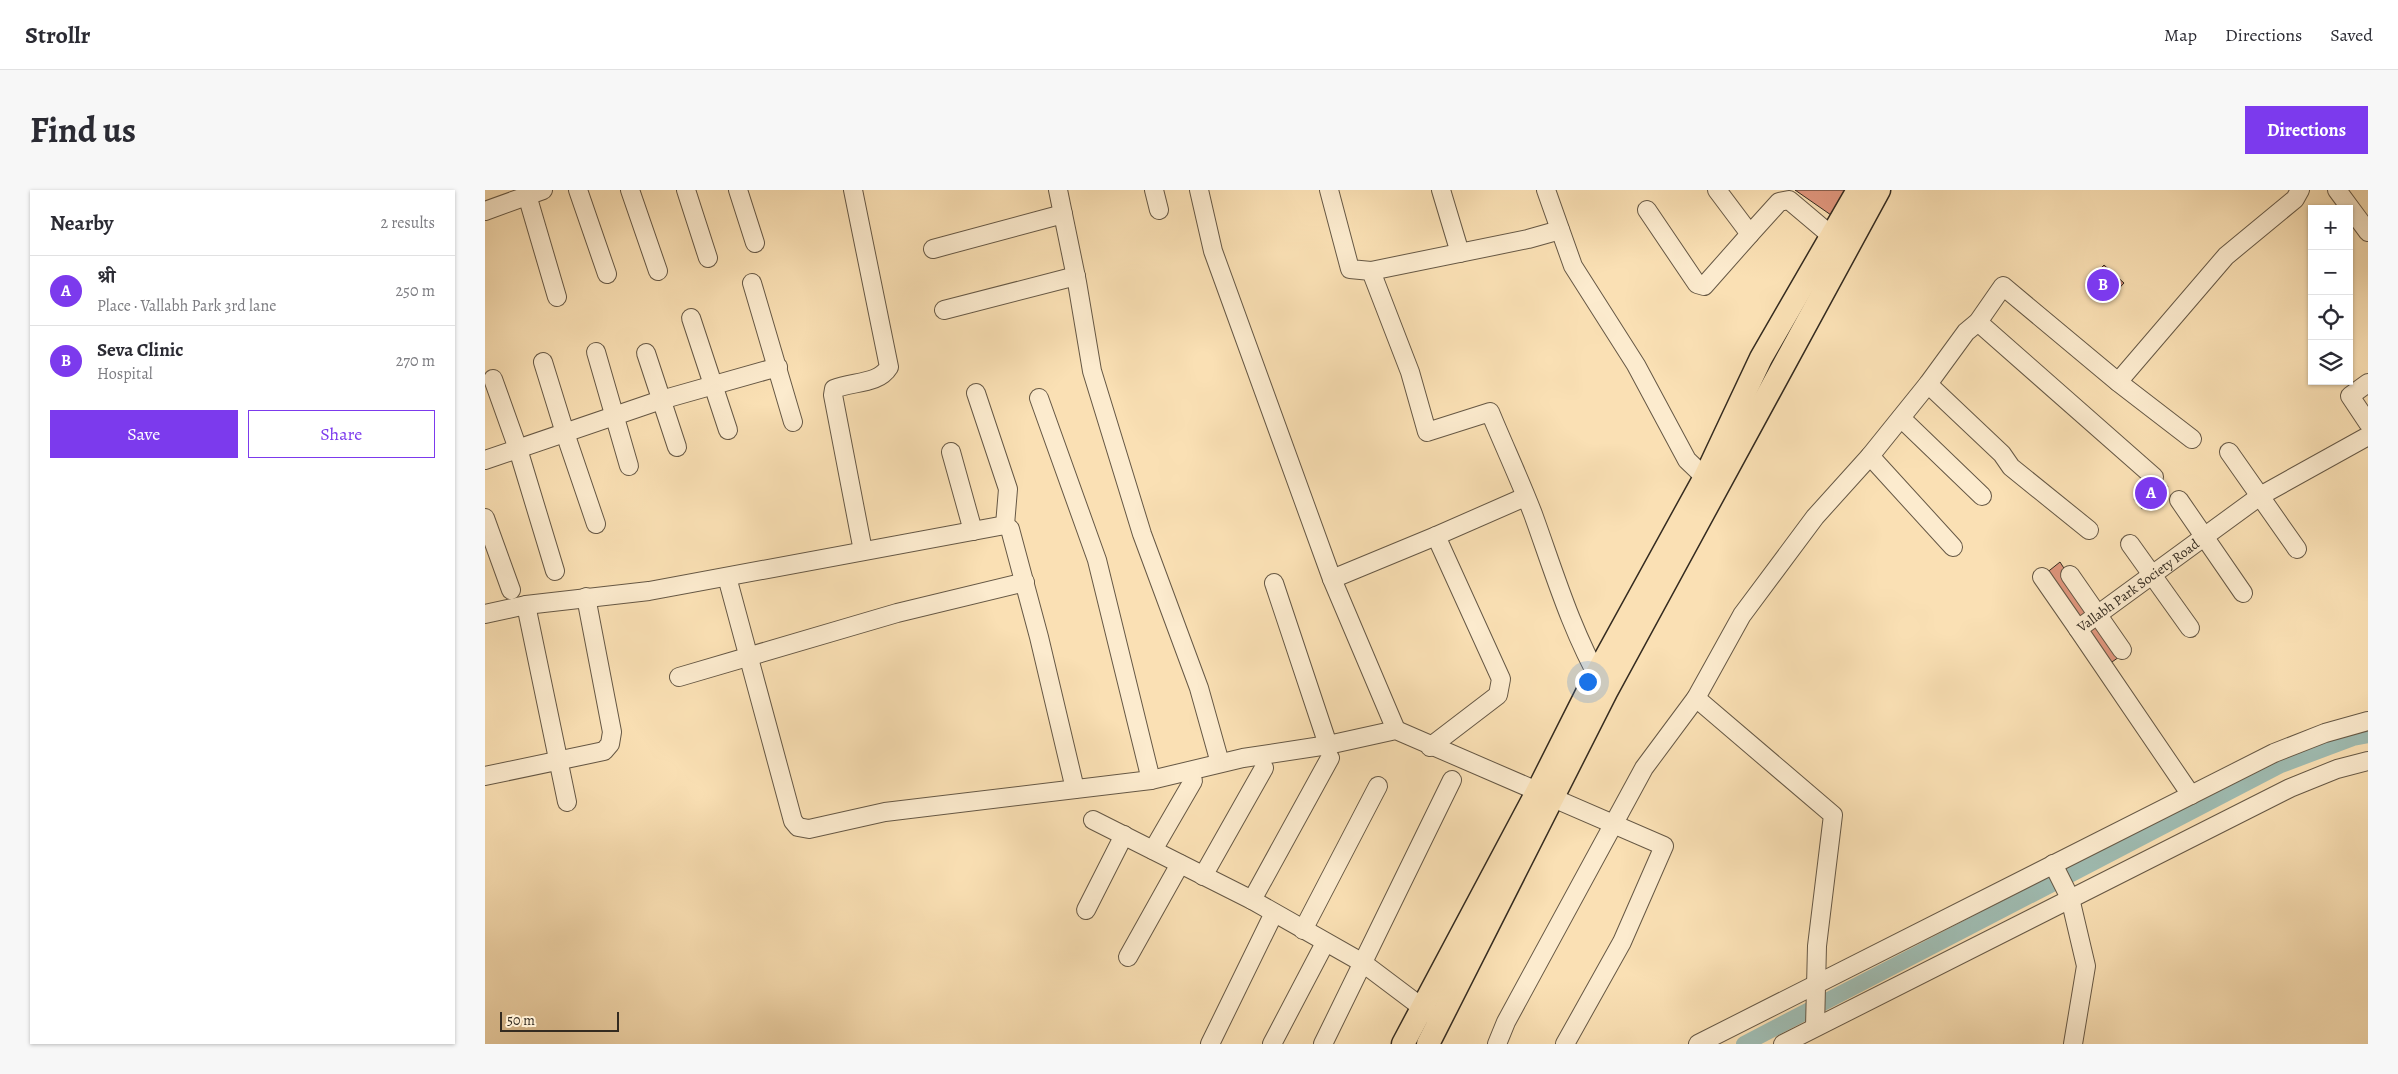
<!DOCTYPE html>
<meta charset="utf-8">
<style>
:root{--surface:#fff;--page:#f7f7f7;--text:#2b2b33;--muted:#7c7c81;--line:#e1e1e2;--accent:#7c3aed}
body{margin:0;font-family:Alegreya,"Noto Serif Devanagari",serif;background:var(--page);color:var(--text)}
.controls{position:absolute;right:15px;top:15px;display:grid;overflow:hidden;border-radius:0px;box-shadow:0 1px 4px #0004}
.controls button{width:45px;height:45px;display:grid;place-items:center;padding:0;border:0;border-bottom:1px solid var(--line);background:var(--surface);color:var(--text);font:25px sans-serif}
.scale{position:absolute;left:15px;bottom:12px;width:119px;box-sizing:border-box;padding-left:5px;border:2px solid #342b20;border-top:0;font-size:14px;line-height:18px;white-space:nowrap;color:#342b20;-webkit-text-stroke:4px #fcebce;paint-order:stroke}
.you{position:absolute;left:1102px;top:491px;width:18px;height:18px;margin:-12px;border:4px solid #fff;border-radius:50%;background:#1a73e8;box-shadow:0 0 0 8px #1a73e833}
.badge{display:grid;place-items:center;width:32px;height:32px;border-radius:50%;background:var(--accent);color:#fff;font-size:16px;font-weight:700}
.pin{position:absolute;translate:-50% -50%;border:2px solid #fff;box-shadow:0 1px 5px #0006}
.list{margin:0;padding:0;list-style:none}
h2{display:flex;justify-content:space-between;align-items:center;height:65px;margin:0;padding:0 20px;font-size:21px}
h2 small{font-size:16px;font-weight:400;color:var(--muted)}
.list li{display:grid;grid-template-columns:32px 1fr auto;gap:15px;align-items:center;box-sizing:border-box;height:70px;padding:0 20px;border-top:1px solid var(--line)}
.list b{display:block;font-size:19px;white-space:nowrap}
.list p{margin:0;font-size:16px;white-space:nowrap;color:var(--muted)}
.list em{font-size:16px;font-style:normal;color:var(--muted)}
.actions{display:flex;gap:10px;padding:15px 20px}
.actions a{flex:1;padding:11px 0;border:1px solid var(--accent);border-radius:0px;text-align:center;font-size:18px;color:var(--accent)}
.actions .main{background:var(--accent);color:#fff}
.icon{flex:none;width:28px;height:28px;fill:none;stroke:currentColor;stroke-width:2;stroke-linecap:round;stroke-linejoin:round}
.map{position:relative;flex:none;width:1883px;height:854px;overflow:hidden;border-radius:0px}
header{display:flex;align-items:center;gap:30px;box-sizing:border-box;height:70px;padding:0 25px;background:var(--surface);border-bottom:1px solid var(--line)}
header strong{font-size:24px}
nav{display:flex;gap:28px;margin-inline-start:auto;font-size:18px}
.intro{display:flex;align-items:center;justify-content:space-between;box-sizing:border-box;height:120px;padding:0 30px}
h1{margin:0;font-size:35px}
.button{padding:12px 22px;border-radius:0px;background:var(--accent);color:#fff;font-size:18px;font-weight:700}
main{display:flex;gap:30px;padding:0 30px}
aside{flex:1;background:var(--surface);border-radius:0px;box-shadow:0 1px 4px #0004}
.map>svg:first-child{display:block}
.lines{fill:none;stroke-linecap:round;stroke-linejoin:round}
.canal{stroke:#9fbcb2;stroke-width:16}
.building{fill:#e0967d;stroke:#342b20}
.minor-casing{stroke:#665845;stroke-width:20}
.major-casing{stroke:#342b20;stroke-width:25}
.minor{stroke:#fcebce;stroke-width:18}
.major{stroke:#fae0b4;stroke-width:22}
.labels{text-anchor:middle;dominant-baseline:central;stroke-width:4;stroke-linejoin:round;paint-order:stroke}
.street-label{font-size:14px;fill:#342b20;stroke:#fcebce}
</style>
<header>
<strong>Strollr</strong>
<nav><a>Map</a><a>Directions</a><a>Saved</a></nav>
</header>
<div class="intro"><h1>Find us</h1><a class="button">Directions</a></div>
<main>
<aside>
<h2>Nearby<small>2 results</small></h2>
<ul class="list">
<li><span class="badge">A</span><div><b>श्री</b><p>Place · Vallabh Park 3rd lane</p></div><em>250 m</em></li>
<li><span class="badge">B</span><div><b>Seva Clinic</b><p>Hospital</p></div><em>270 m</em></li>
</ul>
<div class="actions"><a class="main">Save</a><a>Share</a></div>
</aside>
<div class="map">
<svg width="1883" height="854" viewBox="0 0 1883 854">
<rect width="100%" height="100%" fill="#fae0b4"/>
<filter id="stains"><feTurbulence type="fractalNoise" baseFrequency=".004" numOctaves="4"/><feColorMatrix values="0 0 0 0 .2 0 0 0 0 .09 0 0 0 0 .02 0 0 0 .5 -.17"/></filter>
<radialGradient id="worn" r=".72"><stop offset=".6" stop-color="#630" stop-opacity="0"/><stop offset="1" stop-color="#630" stop-opacity=".3"/></radialGradient>
<g class="lines">
<path class="canal" d="M1259,854L1796,575L1868,548L1883,545"/>
</g>
<g class="building">
<path d="M1310,0H1362L1346,25Z"/>
<path d="M1619,75L1639,93L1625,108L1605,90Z"/>
<path d="M1675,286L1683,297L1657,319L1649,309Z"/>
<path d="M1575,372L1605,419L1593,430L1560,384Z"/>
<path d="M1613,431L1637,465L1624,474L1601,440Z"/>
</g>
<g class="lines">
<defs>
<g id="minor">
<path d="M93,0L122,84"/>
<path d="M145,0L173,81"/>
<path d="M201,0L223,68"/>
<path d="M253,0L270,53"/>
<path d="M368,0L404,177C393,195 367,191 349,199L348,205L378,361"/>
<path d="M573,0L592,92L607,181L657,344L714,498L735,573"/>
<path d="M669,0L674,20"/>
<path d="M714,0L728,61L847,389L911,540"/>
<path d="M844,0L865,79L886,81L925,182L942,242L1005,222C1019,256 1035,290 1048,324C1069,382 1086,440 1117,494"/>
<path d="M956,0L975,63"/>
<path d="M1061,0L1088,76L1151,175L1202,270L1228,295"/>
<path d="M1232,0L1265,44L1294,12L1304,10L1355,53"/>
<path d="M1852,0L1883,42"/>
<path d="M42,5L72,107"/>
<path d="M1162,20L1212,94L1219,96L1265,44"/>
<path d="M0,21L58,0"/>
<path d="M448,59L578,24"/>
<path d="M886,81L1043,49L1075,40"/>
<path d="M267,93L308,232"/>
<path d="M459,120L591,86"/>
<path d="M206,128L243,240"/>
<path d="M1493,132L1669,287"/>
<path d="M111,162L144,276"/>
<path d="M161,163L192,257"/>
<path d="M58,172L80,243L111,334"/>
<path d="M8,189L33,259L70,381"/>
<path d="M1633,192L1741,66L1810,9L1815,0"/>
<path d="M1883,193L1865,206L1883,233"/>
<path d="M1443,194L1517,264L1526,277L1604,340"/>
<path d="M491,203L523,299L520,335"/>
<path d="M554,208L612,370L666,590"/>
<path d="M1416,228L1497,306"/>
<path d="M466,262L488,341"/>
<path d="M1744,262L1812,359"/>
<path d="M1385,266L1468,357"/>
<path d="M0,270L176,210L293,177"/>
<path d="M1694,310L1758,403"/>
<path d="M0,328L26,400"/>
<path d="M1645,354L1705,438"/>
<path d="M1585,385L1637,460"/>
<path d="M242,387L308,631L313,637L324,639L400,622L666,590L758,568L843,555L911,540L1179,656L1137,752L1080,854"/>
<path d="M1557,387L1593,439"/>
<path d="M847,389L951,346L1040,307"/>
<path d="M789,393L843,555"/>
<path d="M41,415L82,612"/>
<path d="M0,424L41,415L164,401L520,335L525,339L554,447L590,599"/>
<path d="M194,487L412,423L540,392"/>
<path d="M1211,508L1348,625L1332,756L1330,837"/>
<path d="M945,557L1013,505L1016,489L951,346"/>
<path d="M0,586L119,561L125,554L127,542L101,407"/>
<path id="s1" d="M1706,605L1593,439L1775,306L1883,246"/>
<path d="M608,630L767,710L878,773L947,825"/>
<path d="M668,660L708,591"/>
<path d="M1568,674L1585,708L1601,776L1588,854"/>
<path d="M718,686L779,578"/>
<path d="M767,710L845,568"/>
<path d="M601,720L639,645"/>
<path d="M818,740L893,596"/>
<path d="M643,767L695,674"/>
<path d="M725,854L789,723"/>
<path d="M787,854L840,753"/>
<path d="M838,854L967,590"/>
<path d="M1012,854L1021,832L1159,578L1211,508L1257,425L1330,327L1385,266L1443,194L1481,142L1493,132L1518,96L1633,192L1707,249"/>
<path d="M1213,854L1789,563L1840,543L1883,531"/>
<path d="M1298,854L1805,598L1852,579L1883,571"/>
</g>
<g id="major">
<path d="M918,854L1052,602L1111,485L1220,287L1276,168L1373,0"/>
<path d="M943,854L1121,502L1394,0"/>
</g>
</defs>
<use href="#minor" class="minor-casing"/>
<use href="#major" class="major-casing"/>
<use href="#minor" class="minor"/>
<use href="#major" class="major"/>
</g>
<g class="labels">
<g class="street-label">
<text stroke="none"><textPath href="#s1" startOffset="275">Vallabh Park Society Road</textPath></text>
</g>
</g>
<rect width="100%" height="100%" filter="url(#stains)"/>
<rect width="100%" height="100%" fill="url(#worn)"/>
</svg>
<div class="controls">
<button>+</button>
<button>−</button>
<button><svg class="icon" aria-label="locate" viewBox="0 0 24 24"><circle cx="12" cy="12" r="6"/><path d="M12 2v4M12 18v4M2 12h4M18 12h4"/></svg></button>
<button><svg class="icon" aria-label="layers" viewBox="0 0 24 24"><path d="M12 4l9 5-9 5-9-5zM3 14l9 5 9-5"/></svg></button>
</div>
<div class="scale">50 m</div>
<div class="you"></div>
<div class="pin badge" style="left:1666px;top:303px">A</div>
<div class="pin badge" style="left:1618px;top:95px">B</div>
</div>
</main>
